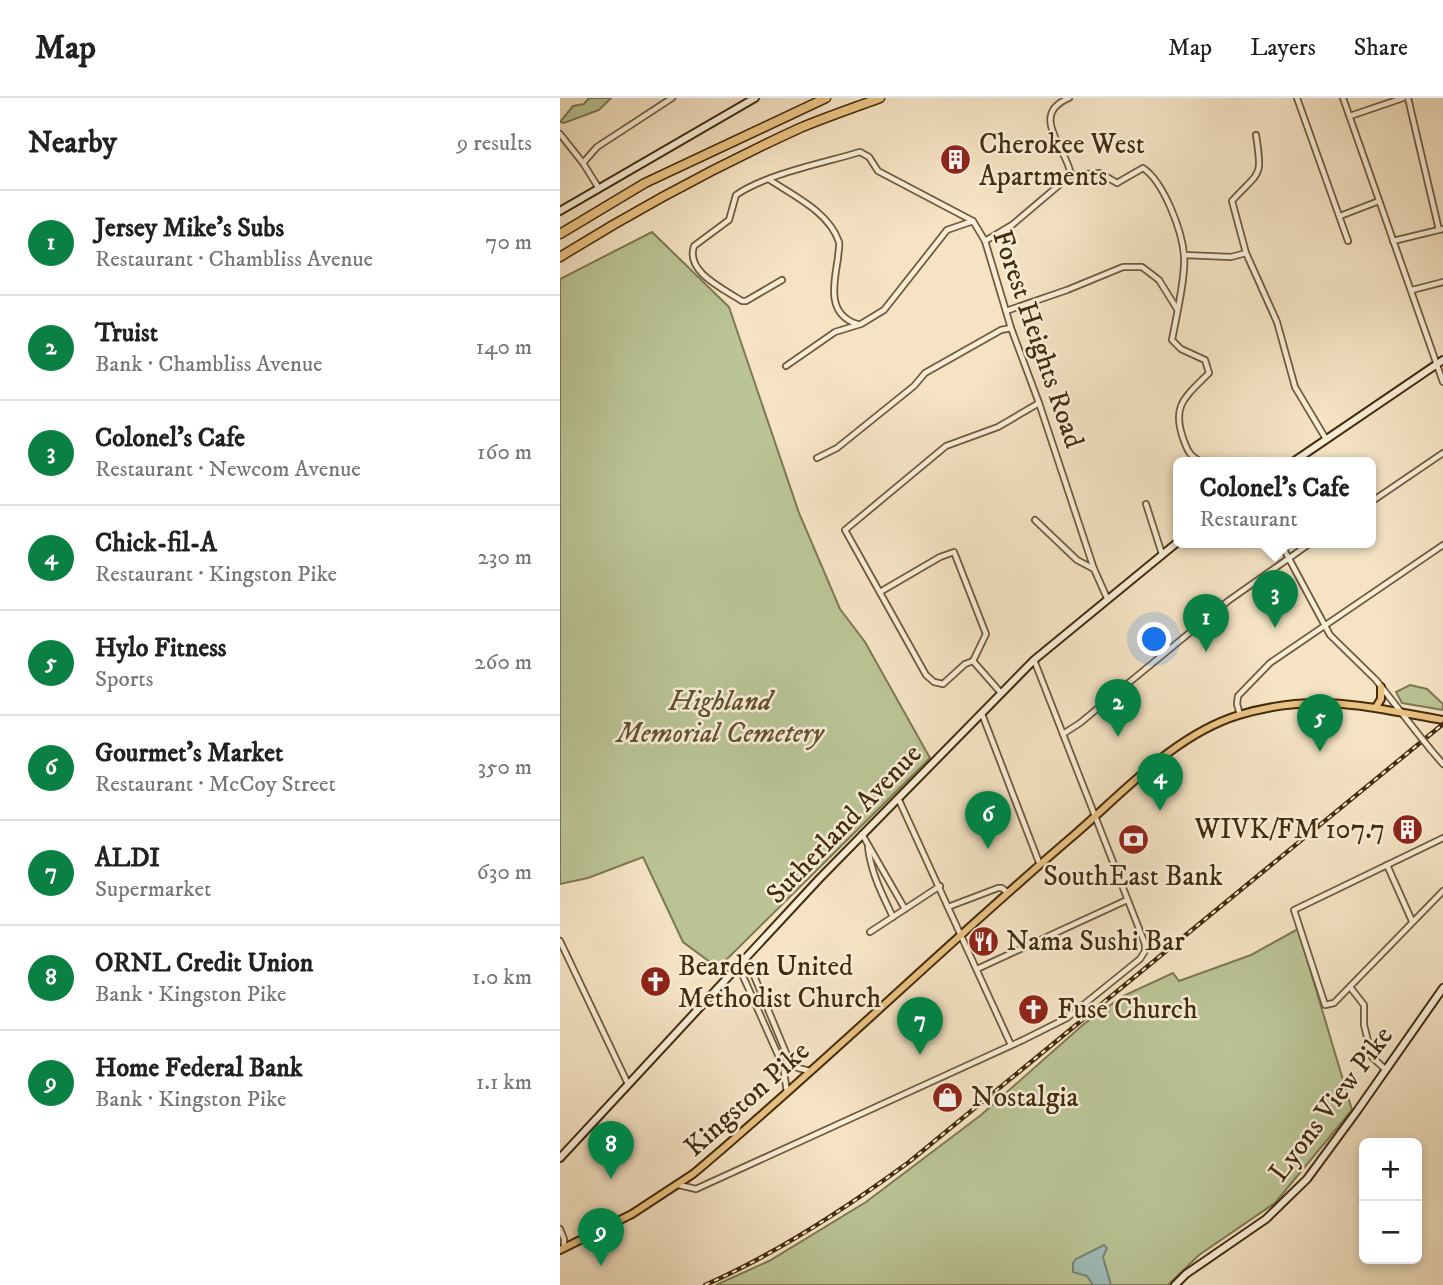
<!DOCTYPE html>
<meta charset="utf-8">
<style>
:root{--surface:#fff;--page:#f6f6f6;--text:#222;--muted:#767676;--line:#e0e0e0;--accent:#0b8043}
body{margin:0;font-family:"IM FELL DW Pica",serif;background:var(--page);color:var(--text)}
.controls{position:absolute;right:21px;bottom:21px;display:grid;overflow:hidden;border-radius:10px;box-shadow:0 4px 10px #0003}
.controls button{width:63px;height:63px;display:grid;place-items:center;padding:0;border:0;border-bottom:2px solid var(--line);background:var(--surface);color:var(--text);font:35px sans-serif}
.you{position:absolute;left:595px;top:542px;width:24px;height:24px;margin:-18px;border:5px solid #fff;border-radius:50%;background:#1a73e8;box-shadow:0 0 0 10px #1a73e833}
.badge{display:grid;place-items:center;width:46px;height:46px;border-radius:50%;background:var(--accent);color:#fff;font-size:23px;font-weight:700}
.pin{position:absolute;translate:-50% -58px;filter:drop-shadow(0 2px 4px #0008)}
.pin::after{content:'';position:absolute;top:37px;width:24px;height:21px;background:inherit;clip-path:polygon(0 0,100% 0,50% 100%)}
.popup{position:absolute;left:613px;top:359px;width:203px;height:91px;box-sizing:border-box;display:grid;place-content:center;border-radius:10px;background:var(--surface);filter:drop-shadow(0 2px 5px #0005);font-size:23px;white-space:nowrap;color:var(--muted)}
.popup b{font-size:26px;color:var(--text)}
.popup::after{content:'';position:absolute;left:50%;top:100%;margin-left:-14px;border:14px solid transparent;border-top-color:var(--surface)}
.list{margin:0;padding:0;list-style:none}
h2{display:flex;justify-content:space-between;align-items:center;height:91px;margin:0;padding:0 28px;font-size:30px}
h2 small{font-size:23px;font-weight:400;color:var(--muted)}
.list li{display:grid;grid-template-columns:46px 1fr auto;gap:21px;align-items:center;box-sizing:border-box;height:105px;padding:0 28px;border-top:2px solid var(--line)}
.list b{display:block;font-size:26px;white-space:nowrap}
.list p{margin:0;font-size:23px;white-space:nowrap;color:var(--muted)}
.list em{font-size:23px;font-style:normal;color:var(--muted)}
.map{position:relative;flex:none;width:883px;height:1187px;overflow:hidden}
header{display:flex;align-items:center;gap:42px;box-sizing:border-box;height:98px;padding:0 35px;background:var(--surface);border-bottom:2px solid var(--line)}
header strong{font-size:33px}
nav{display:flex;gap:38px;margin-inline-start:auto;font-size:24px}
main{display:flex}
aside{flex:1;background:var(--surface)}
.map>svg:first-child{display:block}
.green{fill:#bac496;stroke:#7e7851;stroke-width:2}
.water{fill:#9dbdba;stroke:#798374;stroke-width:2}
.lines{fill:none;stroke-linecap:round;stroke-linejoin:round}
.street-casing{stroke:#705a3a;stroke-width:8}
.secondary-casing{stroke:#432c0c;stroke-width:10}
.primary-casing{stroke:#432c0c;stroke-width:10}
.highway-casing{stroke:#432c0c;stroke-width:11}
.street{stroke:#f8edd9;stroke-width:4.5}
.secondary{stroke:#f8edd9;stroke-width:6}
.primary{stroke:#eac282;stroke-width:6}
.highway{stroke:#eac282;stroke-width:8}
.rail-casing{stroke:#432c0c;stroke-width:4.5}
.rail{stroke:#f8edd9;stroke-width:2;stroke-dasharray:5;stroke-linecap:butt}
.street-bridge-casing{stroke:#705a3a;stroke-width:8;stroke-linecap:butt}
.street-bridge{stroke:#f8edd9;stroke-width:4.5}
.labels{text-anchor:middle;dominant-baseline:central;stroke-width:5;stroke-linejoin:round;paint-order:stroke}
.poi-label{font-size:28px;fill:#432c0c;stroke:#f8edd9;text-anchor:start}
.street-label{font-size:28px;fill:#432c0c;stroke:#f8edd9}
.park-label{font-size:28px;font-style:italic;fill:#61522e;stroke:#f8edd9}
</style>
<header>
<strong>Map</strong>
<nav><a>Map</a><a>Layers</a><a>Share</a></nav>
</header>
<main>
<aside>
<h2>Nearby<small>9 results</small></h2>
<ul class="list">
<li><span class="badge">1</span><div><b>Jersey Mike's Subs</b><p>Restaurant · Chambliss Avenue</p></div><em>70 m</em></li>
<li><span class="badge">2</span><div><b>Truist</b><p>Bank · Chambliss Avenue</p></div><em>140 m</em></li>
<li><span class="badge">3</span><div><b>Colonel's Cafe</b><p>Restaurant · Newcom Avenue</p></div><em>160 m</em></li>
<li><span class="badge">4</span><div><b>Chick-fil-A</b><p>Restaurant · Kingston Pike</p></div><em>230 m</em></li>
<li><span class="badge">5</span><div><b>Hylo Fitness</b><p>Sports</p></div><em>260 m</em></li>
<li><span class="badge">6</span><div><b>Gourmet's Market</b><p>Restaurant · McCoy Street</p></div><em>350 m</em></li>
<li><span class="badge">7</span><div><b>ALDI</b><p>Supermarket</p></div><em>630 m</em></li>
<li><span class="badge">8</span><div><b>ORNL Credit Union</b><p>Bank · Kingston Pike</p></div><em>1.0 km</em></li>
<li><span class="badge">9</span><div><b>Home Federal Bank</b><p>Bank · Kingston Pike</p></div><em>1.1 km</em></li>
</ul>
</aside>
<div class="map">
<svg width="883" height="1187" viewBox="0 0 883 1187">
<rect width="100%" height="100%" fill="#f5e3c4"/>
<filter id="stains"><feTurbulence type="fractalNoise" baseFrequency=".00286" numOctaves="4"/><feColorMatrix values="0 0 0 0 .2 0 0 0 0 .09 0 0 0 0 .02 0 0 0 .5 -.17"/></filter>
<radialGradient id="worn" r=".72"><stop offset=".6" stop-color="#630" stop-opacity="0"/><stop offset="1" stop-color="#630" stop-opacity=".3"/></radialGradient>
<g class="green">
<path d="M29,0H51L39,12L4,25L0,24L13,8L24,6Z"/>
<path d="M92,134L169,209L239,415L280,511L305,544L370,660L158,870L123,844L83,759L28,780L0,786V181Z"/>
<path d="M850,587L867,591L883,606V612L842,605L836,594Z"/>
<path d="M738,831L792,1012L715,1105L639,1157L608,1187H156L209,1163L306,1104L421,1017L525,925L563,898L613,875L619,883L691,857Z"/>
</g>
<path class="water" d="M544,1147L547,1150L543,1159L551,1187H533L527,1178L513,1174V1165L516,1161Z"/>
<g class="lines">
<defs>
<g id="street">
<path d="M737,0L788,143"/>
<path d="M783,0L883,284"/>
<path d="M848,0L879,132"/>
<path d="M790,18L843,0"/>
<path d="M0,36L23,65L38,89"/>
<path d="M696,37C703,81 700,72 672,103L686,155L717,224L735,289L766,341"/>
<path d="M23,65L37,49L112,0"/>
<path d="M511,77L540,75L557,85L583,70C604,84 622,133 624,157C626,178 616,220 612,242L621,251L645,262L649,275C624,300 611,308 624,343C628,354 631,359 642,364"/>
<path d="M210,82C234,98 269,114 279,144C280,148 278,155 278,160C274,185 266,216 297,226"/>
<path d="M780,118L819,103"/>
<path d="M425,143L452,127L511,77C507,50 468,17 509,0"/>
<path d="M833,143L883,131"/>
<path d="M624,157L671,159L686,155"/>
<path d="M222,182L186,203H182C164,191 125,174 134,148L169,122L176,97C206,76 264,65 300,54L309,59L318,73L413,123L425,143L451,230L479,305L534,471L547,500"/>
<path d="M852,192L883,184"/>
<path d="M446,213L507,192L563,169H582L599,182L617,211"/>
<path d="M226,268L275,234L301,226L324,212L387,132L413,123"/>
<path d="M257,360L277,350L354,288L365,275L441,232L451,230"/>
<path d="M811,404L883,355"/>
<path d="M586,406L602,456"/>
<path d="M475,422L517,462L534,471"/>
<path d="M720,444L770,537L816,582L855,632"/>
<path d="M320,494L380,459L394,454L426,536L413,563"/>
<path d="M413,563L405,566L383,586L374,584L366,577L285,432L386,348L438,329L479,305"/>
<path d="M413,563L441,595"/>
<path d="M422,616L480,767"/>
<path d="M680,617L677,606L678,598L710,565L883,447"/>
<path d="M503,636L520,625L668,503L752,444"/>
<path d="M871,652L883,666"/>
<path d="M338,700L451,947"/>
<path d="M302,736L345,811"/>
<path d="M883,740L734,812L765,907L774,905L883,793"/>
<path d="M308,749C311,775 322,796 333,819"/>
<path d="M827,767L852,823"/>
<path d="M388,809L438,790H442L448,795"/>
<path d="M310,834L380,788"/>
<path d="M0,843L68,986"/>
<path d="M182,863L190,868L229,962L238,970L250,973"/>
<path d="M182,864V876L223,968L227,994"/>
<path d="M417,871L567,802"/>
<path d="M790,889L804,907V927L812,959L826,972"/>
<path d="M119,1087L136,1091L463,942L507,920L580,861L585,853V846L474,562"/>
<path d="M0,1131L4,1141V1150"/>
</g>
<g id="secondary">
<path d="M0,113L195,0"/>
<path d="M733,364L883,262"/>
<path d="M0,1060L259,781L474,562L619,443"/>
<path d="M615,1187L626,1176L706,1121L747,1081L797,1013L883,890"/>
</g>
<g id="primary">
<path d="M816,609L821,601V589"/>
<path d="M0,1152L72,1116L133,1076C263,967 384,848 513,738C563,695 614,637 679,617C756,594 808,609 883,622"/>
</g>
<g id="highway">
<path d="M0,136L85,85L266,0"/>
<path d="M0,159C77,111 157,68 240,30C266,19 293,10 320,0"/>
</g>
</defs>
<use href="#street" class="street-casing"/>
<use href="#secondary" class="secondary-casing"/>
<use href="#primary" class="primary-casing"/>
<use href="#highway" class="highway-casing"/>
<use href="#street" class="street"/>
<use href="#secondary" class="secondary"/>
<use href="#primary" class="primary"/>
<use href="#highway" class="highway"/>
<defs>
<path id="rail" d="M145,1187C218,1155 285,1111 349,1064L883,626"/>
</defs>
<use href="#rail" class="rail-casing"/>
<use href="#rail" class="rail"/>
<defs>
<path id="street-bridge" d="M855,632L871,652"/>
</defs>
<use href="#street-bridge" class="street-bridge-casing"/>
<use href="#street-bridge" class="street-bridge"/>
</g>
<defs>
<symbol id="building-disc" viewBox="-11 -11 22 22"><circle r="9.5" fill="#8f2418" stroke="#f8edd9"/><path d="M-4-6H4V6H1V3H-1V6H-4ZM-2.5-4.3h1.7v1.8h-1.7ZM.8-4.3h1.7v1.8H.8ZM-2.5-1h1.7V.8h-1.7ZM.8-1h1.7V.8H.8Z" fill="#fff"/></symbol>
<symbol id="bank-disc" viewBox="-11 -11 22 22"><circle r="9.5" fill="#8f2418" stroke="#f8edd9"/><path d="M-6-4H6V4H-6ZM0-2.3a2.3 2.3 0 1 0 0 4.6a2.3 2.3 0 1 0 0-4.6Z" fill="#fff"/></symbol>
<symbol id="restaurant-disc" viewBox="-11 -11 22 22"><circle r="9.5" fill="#8f2418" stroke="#f8edd9"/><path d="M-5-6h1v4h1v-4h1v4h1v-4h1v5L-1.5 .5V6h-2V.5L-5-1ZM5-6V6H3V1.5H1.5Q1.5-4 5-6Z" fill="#fff"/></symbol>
<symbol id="church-disc" viewBox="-11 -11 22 22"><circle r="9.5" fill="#8f2418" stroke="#f8edd9"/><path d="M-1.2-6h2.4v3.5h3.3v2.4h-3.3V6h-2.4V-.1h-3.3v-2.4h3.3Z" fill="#fff"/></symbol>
<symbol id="shop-disc" viewBox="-11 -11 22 22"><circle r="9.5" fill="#8f2418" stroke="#f8edd9"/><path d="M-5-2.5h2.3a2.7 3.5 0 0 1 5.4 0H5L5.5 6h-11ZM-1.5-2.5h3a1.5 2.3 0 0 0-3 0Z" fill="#fff"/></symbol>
</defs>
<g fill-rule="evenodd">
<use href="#building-disc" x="378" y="44" width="35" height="35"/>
<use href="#building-disc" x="830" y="714" width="35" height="35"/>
<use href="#bank-disc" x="556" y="724" width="35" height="35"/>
<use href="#restaurant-disc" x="406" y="826" width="35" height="35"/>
<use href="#church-disc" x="78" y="866" width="35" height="35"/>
<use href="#church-disc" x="456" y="894" width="35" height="35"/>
<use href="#shop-disc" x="370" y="982" width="35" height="35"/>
</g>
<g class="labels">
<g class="poi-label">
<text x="419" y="46">Cherokee West<tspan x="419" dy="32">Apartments</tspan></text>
<text x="825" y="731" text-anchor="end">WIVK/FM 107.7</text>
<text x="573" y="778" text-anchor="middle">SouthEast Bank</text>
<text x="446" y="843">Nama Sushi Bar</text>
<text x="118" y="868">Bearden United<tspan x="118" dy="32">Methodist Church</tspan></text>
<text x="497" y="911">Fuse Church</text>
<text x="411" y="999">Nostalgia</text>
</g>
<g class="street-label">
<text transform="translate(478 241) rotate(71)">Forest Heights Road</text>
<text transform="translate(284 726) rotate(-46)">Sutherland Avenue</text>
<text transform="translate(187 1001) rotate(-42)">Kingston Pike</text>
<text transform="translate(771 1006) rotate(-53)">Lyons View Pike</text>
</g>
<g class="park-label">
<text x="160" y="603">Highland<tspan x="160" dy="32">Memorial Cemetery</tspan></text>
</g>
</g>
<rect width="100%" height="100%" filter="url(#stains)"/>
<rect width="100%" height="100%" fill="url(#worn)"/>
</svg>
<div class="controls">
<button>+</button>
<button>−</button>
</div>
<div class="you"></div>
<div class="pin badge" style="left:646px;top:554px">1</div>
<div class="pin badge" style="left:558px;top:639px">2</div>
<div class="pin badge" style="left:715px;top:530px">3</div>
<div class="popup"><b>Colonel's Cafe</b>Restaurant</div>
<div class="pin badge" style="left:600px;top:713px">4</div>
<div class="pin badge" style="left:760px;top:654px">5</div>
<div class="pin badge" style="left:428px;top:751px">6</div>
<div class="pin badge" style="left:360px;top:957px">7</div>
<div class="pin badge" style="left:51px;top:1081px">8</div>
<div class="pin badge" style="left:41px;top:1168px">9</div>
</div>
</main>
